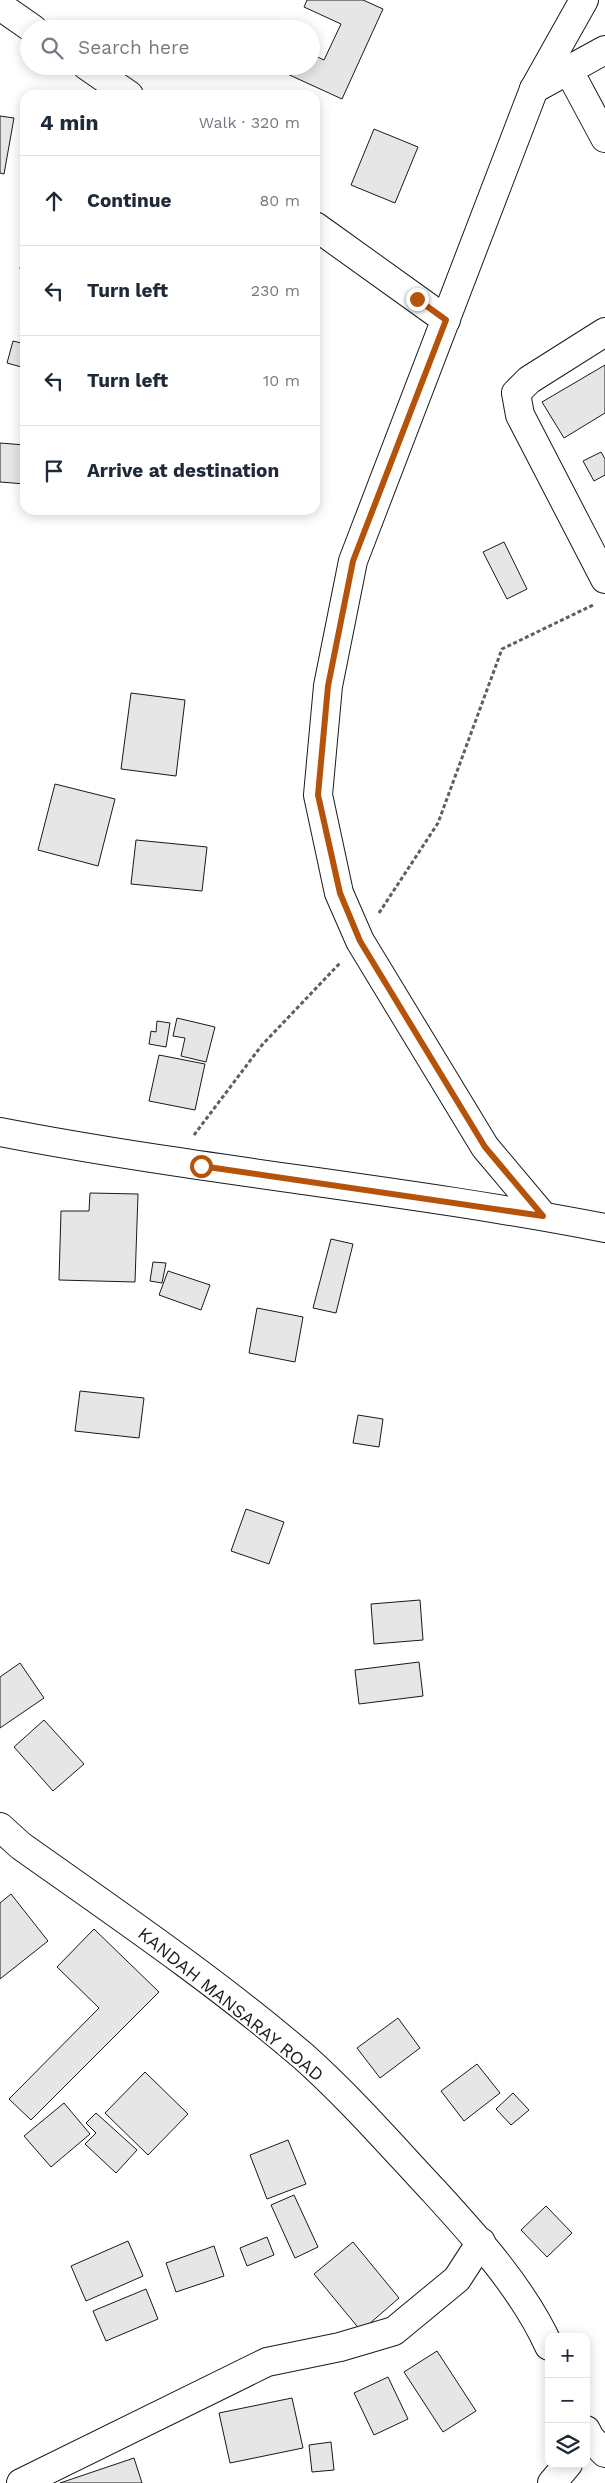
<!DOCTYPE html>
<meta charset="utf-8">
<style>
:root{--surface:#fff;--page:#f2f2f3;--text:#1f2937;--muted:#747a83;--line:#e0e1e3}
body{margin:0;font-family:"Work Sans",sans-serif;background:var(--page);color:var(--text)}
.controls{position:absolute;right:15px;bottom:15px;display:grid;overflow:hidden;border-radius:10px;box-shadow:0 2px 12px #0003}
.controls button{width:45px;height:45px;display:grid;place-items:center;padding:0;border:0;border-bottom:1px solid var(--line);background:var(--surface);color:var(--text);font:25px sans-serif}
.stop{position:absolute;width:15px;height:15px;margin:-11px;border:4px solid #b45309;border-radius:50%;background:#fff}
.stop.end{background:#b45309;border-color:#fff;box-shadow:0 1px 5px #0008}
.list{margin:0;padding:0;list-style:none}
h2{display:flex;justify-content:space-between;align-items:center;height:65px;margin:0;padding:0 20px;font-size:21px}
h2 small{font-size:16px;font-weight:400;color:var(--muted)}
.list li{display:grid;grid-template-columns:32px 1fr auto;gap:15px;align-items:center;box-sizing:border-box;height:90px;padding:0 20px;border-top:1px solid var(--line)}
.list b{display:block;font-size:19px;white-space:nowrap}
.list em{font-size:16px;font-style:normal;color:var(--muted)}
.icon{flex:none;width:28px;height:28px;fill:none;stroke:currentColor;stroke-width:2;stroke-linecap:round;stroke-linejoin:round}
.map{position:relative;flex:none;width:605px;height:2483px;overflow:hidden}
.search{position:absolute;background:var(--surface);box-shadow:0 2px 12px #0003;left:20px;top:20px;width:300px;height:55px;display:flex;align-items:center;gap:12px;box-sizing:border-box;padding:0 18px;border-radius:28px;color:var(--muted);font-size:19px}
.panel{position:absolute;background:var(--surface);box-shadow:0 2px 12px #0003;left:20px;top:90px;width:300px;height:425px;border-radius:15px}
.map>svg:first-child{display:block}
.building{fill:#e6e6e6;stroke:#1a1a1a}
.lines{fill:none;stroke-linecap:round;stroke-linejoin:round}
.minor-casing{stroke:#1a1a1a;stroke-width:30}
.major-casing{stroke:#1a1a1a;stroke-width:30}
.path{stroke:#5f5f5f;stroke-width:3;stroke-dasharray:4 2.5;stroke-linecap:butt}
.minor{stroke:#fff;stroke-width:28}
.major{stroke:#fff;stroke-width:28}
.route{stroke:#b45309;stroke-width:6}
.labels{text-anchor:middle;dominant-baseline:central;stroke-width:4;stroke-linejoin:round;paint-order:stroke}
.street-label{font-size:18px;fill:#1a1a1a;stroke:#fff}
</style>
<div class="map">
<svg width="605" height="2483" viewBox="0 0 605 2483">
<rect width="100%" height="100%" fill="#fff"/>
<g class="building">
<path d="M307,0H363L383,9L342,99L272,67L311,66V54L324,60L341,24L304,7Z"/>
<path d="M43,91L70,95H43Z"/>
<path d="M0,116L14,118L4,174L0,173Z"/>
<path d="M374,129L418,147L395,203L351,185Z"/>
<path d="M25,242V270L20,269Z"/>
<path d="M13,341L25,344V368L7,363Z"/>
<path d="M605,365V413L564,438L542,402Z"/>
<path d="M0,443L25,445V484L0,482Z"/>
<path d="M601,452L605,459V475L594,481L583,461Z"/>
<path d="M504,542L527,589L507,599L483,552Z"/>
<path d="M131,693L185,700L176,776L121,769Z"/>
<path d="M55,784L115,799L98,866L38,850Z"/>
<path d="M136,840L207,847L202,891L131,884Z"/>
<path d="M177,1018L215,1027L206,1062L181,1056L185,1038L173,1036Z"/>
<path d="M157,1021L170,1023L166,1047L149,1044L151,1031L156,1032Z"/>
<path d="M159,1055L205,1064L195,1110L149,1101Z"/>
<path d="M90,1193L138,1194L135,1282L59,1280L61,1211H89Z"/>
<path d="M331,1239L353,1244L336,1313L313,1308Z"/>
<path d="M153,1262L166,1263L162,1283L150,1281Z"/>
<path d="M168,1271L210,1285L201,1310L159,1295Z"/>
<path d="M257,1308L303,1317L295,1362L249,1353Z"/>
<path d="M80,1391L144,1398L139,1438L75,1431Z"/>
<path d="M358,1415L383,1419L379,1447L353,1443Z"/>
<path d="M246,1509L284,1522L269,1564L231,1551Z"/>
<path d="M420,1600L423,1640L374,1644L371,1604Z"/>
<path d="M419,1662L423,1696L359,1704L355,1670Z"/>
<path d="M20,1663L44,1698L0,1728V1677Z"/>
<path d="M44,1720L84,1764L53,1791L14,1747Z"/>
<path d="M11,1894L48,1941L0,1979V1903Z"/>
<path d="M94,1929L159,1992L31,2120L9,2099L99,2008L57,1967Z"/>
<path d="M398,2018L420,2048L380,2078L357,2048Z"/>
<path d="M477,2064L500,2093L464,2121L441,2091Z"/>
<path d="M145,2072L188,2114L148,2155L105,2113Z"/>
<path d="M513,2093L529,2110L511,2125L496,2109Z"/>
<path d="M64,2103L90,2134L51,2167L24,2136Z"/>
<path d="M96,2113L137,2150L116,2173L85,2144L96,2133L86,2123Z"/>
<path d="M288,2140L306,2184L267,2199L250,2155Z"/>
<path d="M294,2195L318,2247L295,2258L271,2205Z"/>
<path d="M546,2206L572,2233L547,2257L521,2230Z"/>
<path d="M267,2237L274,2255L247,2266L240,2248Z"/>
<path d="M128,2241L143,2276L86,2301L71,2266Z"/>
<path d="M353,2242L399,2298L361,2331L314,2274Z"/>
<path d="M214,2246L224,2276L176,2292L166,2263Z"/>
<path d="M146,2289L158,2319L106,2341L93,2311Z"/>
<path d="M437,2351L476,2411L443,2432L404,2372Z"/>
<path d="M388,2377L408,2419L374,2435L354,2393Z"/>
<path d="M292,2398L303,2448L230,2463L219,2413Z"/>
<path d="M331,2442L334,2470L312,2472L309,2445Z"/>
<path d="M134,2458L142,2483H60Z"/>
</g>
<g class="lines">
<defs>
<g id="minor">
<path d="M0,6L33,29"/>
<path d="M87,66L129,95"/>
<path d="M569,71L605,138"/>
<path d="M534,89L605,50"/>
<path d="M315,226L446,320"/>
<path d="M605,332L529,380L516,393L520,415L605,579"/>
<path d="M543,1216L485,1147L360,941L339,893L318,795L328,686L353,561L534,89L584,0"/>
<path d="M0,1827L21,1846C117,1914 214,1980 303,2056C349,2097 390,2144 432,2189C475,2236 522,2287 549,2346"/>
<path d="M586,2430L590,2438L605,2453"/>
<path d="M21,2483L267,2362L340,2347L394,2331L457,2279L481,2242"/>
<path d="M552,2483L568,2464"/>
</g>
<path id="major" d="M0,1132C201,1171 405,1189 605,1228"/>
</defs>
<use href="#minor" class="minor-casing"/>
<use href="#major" class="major-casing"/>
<g class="path">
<path d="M379,913L438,823L502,649L593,605"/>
<path d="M194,1135L262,1045L340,963"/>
</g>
<use href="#minor" class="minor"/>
<use href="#major" class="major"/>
</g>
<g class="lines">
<path class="route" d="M201,1166L543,1216L485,1147L360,941L340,893L318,795L328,686L353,561L446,320L417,299"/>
</g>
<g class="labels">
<g class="street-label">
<text transform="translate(231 2004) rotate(39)">KANDAH MANSARAY ROAD</text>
</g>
</g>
</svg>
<div class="controls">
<button>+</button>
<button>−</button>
<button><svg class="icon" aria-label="layers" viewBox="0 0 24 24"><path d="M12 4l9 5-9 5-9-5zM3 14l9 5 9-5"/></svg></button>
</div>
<div class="stop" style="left:201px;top:1166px"></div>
<div class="stop end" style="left:417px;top:299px"></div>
<div class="search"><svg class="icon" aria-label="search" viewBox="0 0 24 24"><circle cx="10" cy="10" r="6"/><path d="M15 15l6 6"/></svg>Search here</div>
<section class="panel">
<h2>4 min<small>Walk · 320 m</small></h2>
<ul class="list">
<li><svg class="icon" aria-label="ahead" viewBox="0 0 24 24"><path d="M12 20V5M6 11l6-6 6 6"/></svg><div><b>Continue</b></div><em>80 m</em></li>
<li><svg class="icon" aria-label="left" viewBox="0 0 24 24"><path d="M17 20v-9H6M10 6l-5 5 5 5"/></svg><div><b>Turn left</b></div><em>230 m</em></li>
<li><svg class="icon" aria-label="left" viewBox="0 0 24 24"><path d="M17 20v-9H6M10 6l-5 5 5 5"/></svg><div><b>Turn left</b></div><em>10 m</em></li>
<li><svg class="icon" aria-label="arrive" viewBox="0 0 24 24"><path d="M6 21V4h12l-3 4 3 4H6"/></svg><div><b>Arrive at destination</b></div></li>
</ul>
</section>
</div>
